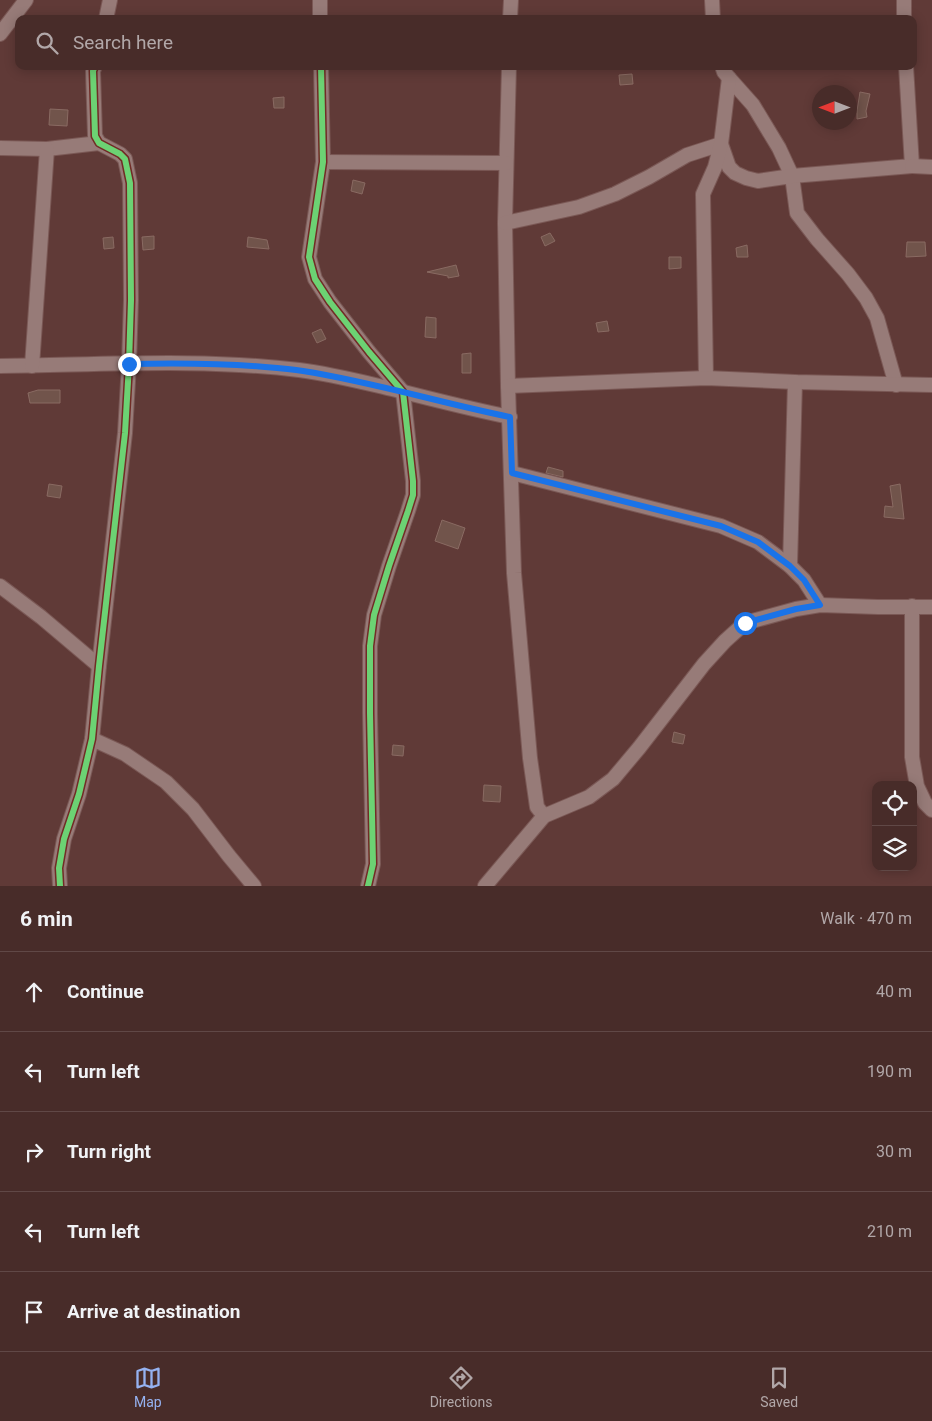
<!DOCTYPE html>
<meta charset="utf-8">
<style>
:root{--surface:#482c29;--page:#523835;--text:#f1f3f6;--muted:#b1a7a8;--line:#604846;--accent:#95b2f1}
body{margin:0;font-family:Roboto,sans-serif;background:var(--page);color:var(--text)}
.controls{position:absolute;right:15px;bottom:15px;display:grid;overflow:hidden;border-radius:10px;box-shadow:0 2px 12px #0003}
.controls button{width:45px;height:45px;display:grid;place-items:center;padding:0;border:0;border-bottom:1px solid var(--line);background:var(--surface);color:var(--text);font:25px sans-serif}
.compass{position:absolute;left:812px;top:85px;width:45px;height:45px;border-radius:50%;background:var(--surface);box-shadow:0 2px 12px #0003;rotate:270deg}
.stop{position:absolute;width:15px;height:15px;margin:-11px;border:4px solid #1a73e8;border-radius:50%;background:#fff}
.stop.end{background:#1a73e8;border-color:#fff;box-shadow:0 1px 5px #0008}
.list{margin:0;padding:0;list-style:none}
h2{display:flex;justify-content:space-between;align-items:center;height:65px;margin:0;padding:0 20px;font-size:21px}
h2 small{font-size:16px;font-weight:400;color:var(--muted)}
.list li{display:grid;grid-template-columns:32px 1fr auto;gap:15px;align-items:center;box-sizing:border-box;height:80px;padding:0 20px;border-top:1px solid var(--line)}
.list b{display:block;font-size:19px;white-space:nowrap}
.list em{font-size:16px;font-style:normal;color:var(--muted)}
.icon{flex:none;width:28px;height:28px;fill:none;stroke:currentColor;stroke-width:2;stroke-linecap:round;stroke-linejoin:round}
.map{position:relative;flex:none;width:932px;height:886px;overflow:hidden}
.search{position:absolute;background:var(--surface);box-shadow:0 2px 12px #0003;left:15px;right:15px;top:15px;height:55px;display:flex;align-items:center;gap:12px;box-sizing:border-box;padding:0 18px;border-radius:10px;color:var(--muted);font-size:19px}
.sheet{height:465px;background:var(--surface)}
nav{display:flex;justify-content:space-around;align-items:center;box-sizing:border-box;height:70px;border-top:1px solid var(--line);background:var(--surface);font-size:14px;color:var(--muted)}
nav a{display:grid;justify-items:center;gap:2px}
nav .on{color:var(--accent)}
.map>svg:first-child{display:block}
.building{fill:#71544b;stroke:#896a62}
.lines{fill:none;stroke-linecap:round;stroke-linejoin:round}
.street-casing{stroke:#7a5855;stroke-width:16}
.street{stroke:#977b78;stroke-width:14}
.cycleway-casing{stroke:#712c26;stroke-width:9}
.cycleway{stroke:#6cd273;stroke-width:6}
.route{stroke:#1a73e8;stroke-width:6}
</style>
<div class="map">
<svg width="932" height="886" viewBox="0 0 932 886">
<rect width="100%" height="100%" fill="#603a37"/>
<g class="building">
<path d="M632,74L633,84L620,85L619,75Z"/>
<path d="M860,92L870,94L866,111L867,117L857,119V111Z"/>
<path d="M284,97V108H274L273,98Z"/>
<path d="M50,109L68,110L67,126L49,125Z"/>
<path d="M353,180L365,183L362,194L351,191Z"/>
<path d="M550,233L555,241L545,246L541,237Z"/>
<path d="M154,236V249L143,250L142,237Z"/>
<path d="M113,237L114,248L104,249L103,238Z"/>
<path d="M248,237L267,240L269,249L247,247Z"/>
<path d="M907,242H925L926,256L906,257Z"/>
<path d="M747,245L748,257H737L736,248Z"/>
<path d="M669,257H681V268L669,269Z"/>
<path d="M456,265L459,276L448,278V276L427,272Z"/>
<path d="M426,317L436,318V338L425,337Z"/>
<path d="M607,321L609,331L598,332L596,323Z"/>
<path d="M321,329L326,339L317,343L312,333Z"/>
<path d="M471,353V373H462V354Z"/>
<path d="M38,390H60V403H30L28,393Z"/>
<path d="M548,467L563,471V477L546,473Z"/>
<path d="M49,484L62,486L60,498L47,496Z"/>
<path d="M900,484L904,519L884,517L885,506L893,507L890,486Z"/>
<path d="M442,520L465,528L458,549L435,541Z"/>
<path d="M674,732L685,735L683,744L672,742Z"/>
<path d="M393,745L404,746L403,756L392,755Z"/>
<path d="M484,785L501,786L500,802L483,801Z"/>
</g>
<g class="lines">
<defs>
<g id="street">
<path d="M320,0V19"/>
<path d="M712,0L713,19"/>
<path d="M904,0V19"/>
<path d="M106,19L110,0"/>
<path d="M510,19L511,0"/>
<path d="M0,34L26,0"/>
<path d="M321,66L323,162L309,257L315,279L330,302L369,352L403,392L413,481V495L408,511L389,566L374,615L370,646V713L373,864L368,886"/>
<path d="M509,66L505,223L508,386L514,573L530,758L537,807L544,816"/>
<path d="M722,66L724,72L729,78L753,105L779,148L792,176L797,213L817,239L848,274L866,298L877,318L896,385"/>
<path d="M721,144L729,167L735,173L746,178L758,181L792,176L912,166L906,66"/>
<path d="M0,148L47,149L99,143"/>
<path d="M323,162L506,163"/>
<path d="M912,166L932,167"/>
<path d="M505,223L579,207L615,194L649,177L687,155L721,144"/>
<path d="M0,366C100,365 200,358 299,370C331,374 362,382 392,389C431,399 470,409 510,417"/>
<path d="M32,366L47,149"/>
<path d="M706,378L703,194L715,167L721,144L729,78"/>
<path d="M508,386L706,378L795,382L932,385"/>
<path d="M512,473L721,526L758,542L790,566L804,580L820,605"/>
<path d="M790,566L795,382"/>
<path d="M0,586L41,617L99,666"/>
<path d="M912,606V757L917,786L925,803L932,810"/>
<path d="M92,739L125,754L166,782L193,809L229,856L254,886"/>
<path d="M60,886L59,868L64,839L79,794L92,739L99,666L125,433L129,364L131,300L130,183L125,159L120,154L99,143L95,136L93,71L95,66"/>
<path d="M485,886L544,816L589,797L613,779L639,748L704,664L725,641L745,623L796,609L820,605L878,607H932"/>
</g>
</defs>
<use href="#street" class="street-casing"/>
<use href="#street" class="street"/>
<defs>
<g id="cycleway">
<path d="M321,66L323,162L309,257L315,279L330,302L369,352L403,392L413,481V495L408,511L389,566L374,615L370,646V713L373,864L368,886"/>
<path d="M60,886L59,868L64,839L79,794L92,739L99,666L125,433L129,364L131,300L130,183L125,159L120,154L99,143L95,136L93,71L95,66"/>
</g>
</defs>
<use href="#cycleway" class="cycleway-casing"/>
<use href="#cycleway" class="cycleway"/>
</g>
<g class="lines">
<path class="route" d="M129,364C174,363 220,363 265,367C278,368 291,369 303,371C373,382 441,403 510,417L512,473L721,526L758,542L790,566L804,580L820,605L796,609L745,623"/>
</g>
</svg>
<div class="controls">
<button><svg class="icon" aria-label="locate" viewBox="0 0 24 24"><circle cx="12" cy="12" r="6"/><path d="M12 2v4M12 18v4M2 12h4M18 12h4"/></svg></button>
<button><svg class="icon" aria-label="layers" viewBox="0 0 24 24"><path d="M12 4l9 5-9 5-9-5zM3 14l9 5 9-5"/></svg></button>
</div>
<svg class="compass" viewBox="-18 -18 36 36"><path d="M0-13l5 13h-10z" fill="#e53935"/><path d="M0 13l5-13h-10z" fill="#b1a7a8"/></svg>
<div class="stop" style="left:745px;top:623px"></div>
<div class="stop end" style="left:129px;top:364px"></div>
<div class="search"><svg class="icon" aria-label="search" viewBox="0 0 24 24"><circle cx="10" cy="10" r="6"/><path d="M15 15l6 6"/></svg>Search here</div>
</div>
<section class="sheet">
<h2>6 min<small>Walk · 470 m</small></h2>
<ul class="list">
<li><svg class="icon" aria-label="ahead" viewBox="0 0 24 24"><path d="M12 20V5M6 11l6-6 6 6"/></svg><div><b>Continue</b></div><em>40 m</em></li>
<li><svg class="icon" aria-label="left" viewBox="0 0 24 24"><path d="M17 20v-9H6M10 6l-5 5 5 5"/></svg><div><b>Turn left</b></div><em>190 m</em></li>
<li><svg class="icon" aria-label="right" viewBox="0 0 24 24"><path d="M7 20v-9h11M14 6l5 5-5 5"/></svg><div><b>Turn right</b></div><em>30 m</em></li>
<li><svg class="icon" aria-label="left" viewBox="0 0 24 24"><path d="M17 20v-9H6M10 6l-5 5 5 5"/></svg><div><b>Turn left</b></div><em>210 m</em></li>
<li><svg class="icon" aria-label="arrive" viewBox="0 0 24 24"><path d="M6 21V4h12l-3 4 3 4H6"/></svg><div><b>Arrive at destination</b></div></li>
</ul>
</section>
<nav>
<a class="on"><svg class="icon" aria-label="map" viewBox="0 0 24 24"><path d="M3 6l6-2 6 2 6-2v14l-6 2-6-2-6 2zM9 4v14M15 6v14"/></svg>Map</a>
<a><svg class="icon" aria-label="directions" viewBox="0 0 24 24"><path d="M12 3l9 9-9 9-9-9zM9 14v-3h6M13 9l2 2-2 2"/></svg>Directions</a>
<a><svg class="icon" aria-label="saved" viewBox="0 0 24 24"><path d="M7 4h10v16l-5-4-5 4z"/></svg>Saved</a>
</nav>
